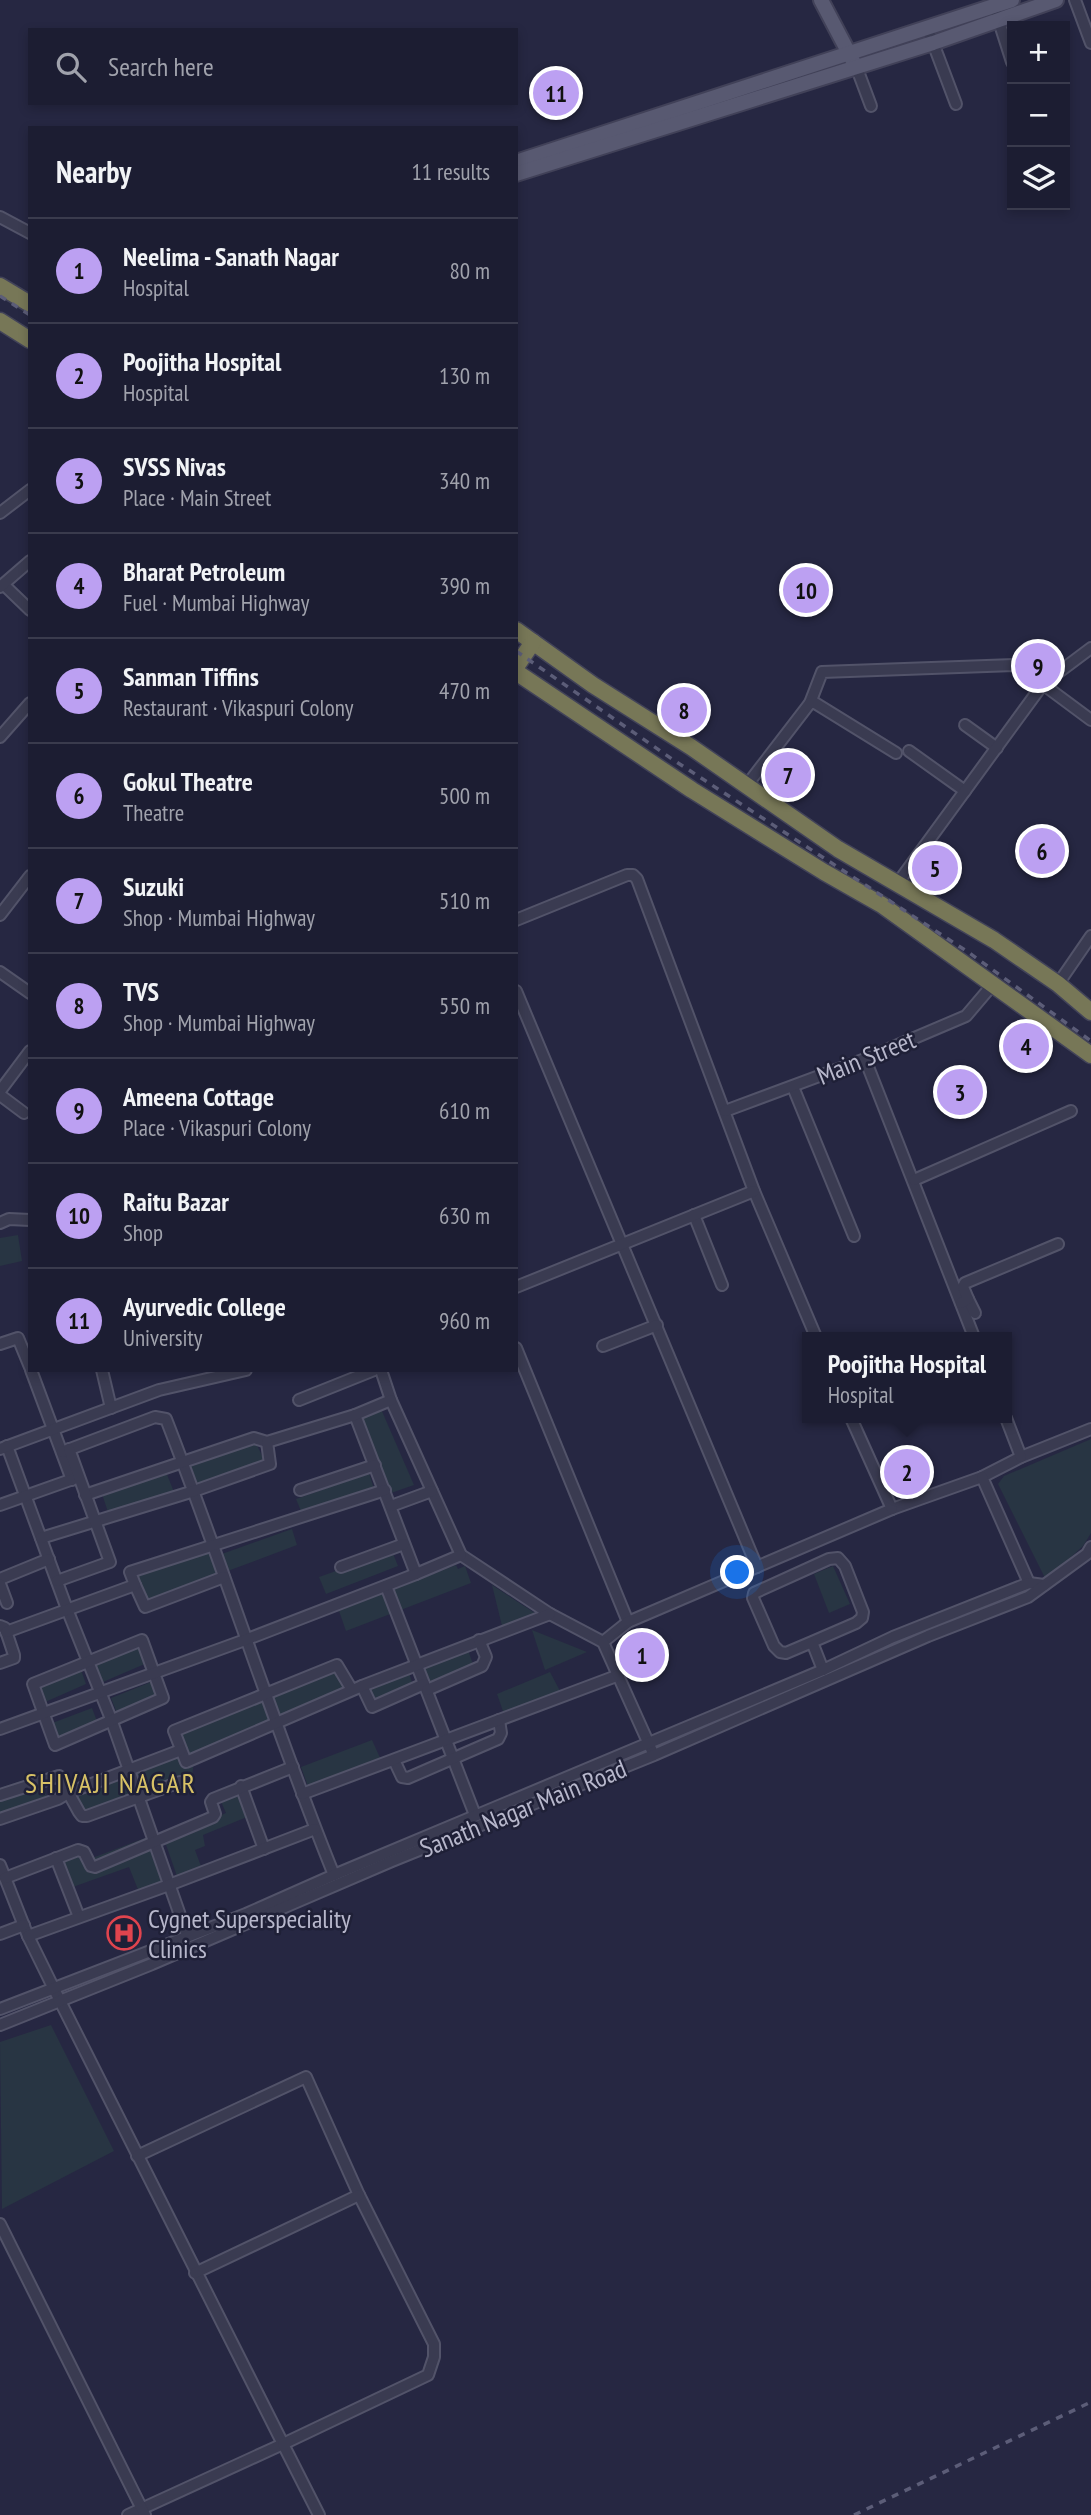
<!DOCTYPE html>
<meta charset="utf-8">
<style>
:root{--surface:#1c1d32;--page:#25263a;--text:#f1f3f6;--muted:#a0a2ac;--line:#3a3b4d;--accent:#bca0f2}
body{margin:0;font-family:"PT Sans Narrow",sans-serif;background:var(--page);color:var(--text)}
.controls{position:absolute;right:21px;top:21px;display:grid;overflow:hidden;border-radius:0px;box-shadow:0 4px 10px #0003}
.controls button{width:63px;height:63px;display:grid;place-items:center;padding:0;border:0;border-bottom:2px solid var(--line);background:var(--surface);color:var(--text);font:35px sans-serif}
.you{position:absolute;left:738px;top:1573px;width:24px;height:24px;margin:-18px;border:5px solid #fff;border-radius:50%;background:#1a73e8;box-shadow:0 0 0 10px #1a73e833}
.badge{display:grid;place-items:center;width:46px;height:46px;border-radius:50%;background:var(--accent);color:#111;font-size:23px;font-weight:700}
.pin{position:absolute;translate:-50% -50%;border:4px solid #fff;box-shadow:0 2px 7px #0006}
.popup{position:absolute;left:802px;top:1332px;width:210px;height:91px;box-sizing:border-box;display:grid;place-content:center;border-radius:0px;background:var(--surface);filter:drop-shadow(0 2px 5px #0005);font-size:23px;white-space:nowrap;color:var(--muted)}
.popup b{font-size:26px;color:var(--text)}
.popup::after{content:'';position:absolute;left:50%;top:100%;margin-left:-14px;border:14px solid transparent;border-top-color:var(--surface)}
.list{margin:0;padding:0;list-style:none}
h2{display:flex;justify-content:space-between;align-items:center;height:91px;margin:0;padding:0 28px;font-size:30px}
h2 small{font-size:23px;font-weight:400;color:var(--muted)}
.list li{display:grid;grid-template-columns:46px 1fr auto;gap:21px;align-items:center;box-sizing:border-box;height:105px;padding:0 28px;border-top:2px solid var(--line)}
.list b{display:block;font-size:26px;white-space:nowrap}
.list p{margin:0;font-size:23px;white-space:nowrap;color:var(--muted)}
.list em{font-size:23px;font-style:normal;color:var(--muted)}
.icon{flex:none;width:38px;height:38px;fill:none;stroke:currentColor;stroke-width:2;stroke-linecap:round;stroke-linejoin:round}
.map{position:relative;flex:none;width:1091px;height:2515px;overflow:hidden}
.search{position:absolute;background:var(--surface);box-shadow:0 4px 10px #0003;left:28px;top:28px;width:490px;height:77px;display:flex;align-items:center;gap:18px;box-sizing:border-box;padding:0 24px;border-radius:0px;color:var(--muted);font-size:26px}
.panel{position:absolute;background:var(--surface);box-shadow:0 4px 10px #0003;left:28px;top:126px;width:490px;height:1246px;border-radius:0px}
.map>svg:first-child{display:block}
.green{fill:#283543}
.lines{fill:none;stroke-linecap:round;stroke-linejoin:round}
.minor-casing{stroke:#525369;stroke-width:14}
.major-casing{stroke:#414158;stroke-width:18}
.highway-casing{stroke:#424359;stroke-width:19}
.minor{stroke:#3a3b51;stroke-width:10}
.major{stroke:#585971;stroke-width:14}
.highway{stroke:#777757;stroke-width:16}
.rail{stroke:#5c5d78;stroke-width:3.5;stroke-dasharray:7 7;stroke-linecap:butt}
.labels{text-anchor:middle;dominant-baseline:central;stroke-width:5;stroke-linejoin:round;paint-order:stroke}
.street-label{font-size:26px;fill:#b7b7cb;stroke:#1f2037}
.poi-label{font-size:26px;fill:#b7b7cb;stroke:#1f2037;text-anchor:start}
.neighbourhood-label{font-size:28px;letter-spacing:2px;fill:#d8c266;stroke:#1f2037}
</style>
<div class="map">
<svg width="1091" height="2515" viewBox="0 0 1091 2515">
<rect width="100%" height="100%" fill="#262742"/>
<g class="green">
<path d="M18,1235L22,1261L0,1266V1238Z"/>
<path d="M381,1409L414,1485L391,1493L358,1418Z"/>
<path d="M1091,1439V1533L1083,1546L1046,1580L998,1484L1004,1476Z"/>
<path d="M256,1443L265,1462L198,1487L190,1467Z"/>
<path d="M166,1472L174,1492L109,1515L102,1494Z"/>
<path d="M369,1473L374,1489L303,1516L296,1499Z"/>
<path d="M292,1529L297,1545L225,1572L219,1555Z"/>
<path d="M212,1551L219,1576L148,1601L138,1575Z"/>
<path d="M392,1551L398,1566L326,1594L319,1577Z"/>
<path d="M456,1565L458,1569L465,1566L471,1583L346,1631L339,1611Z"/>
<path d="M833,1566L850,1604L829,1613L814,1574Z"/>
<path d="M492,1585L538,1615L503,1630Z"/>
<path d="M532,1630L587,1652L545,1670Z"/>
<path d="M141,1647L147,1663L103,1682L96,1664Z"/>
<path d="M468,1650L474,1667L431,1686L424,1668Z"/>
<path d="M338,1666L349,1690L279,1716L273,1693Z"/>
<path d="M80,1667L86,1684L43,1703L36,1684Z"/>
<path d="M408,1669L413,1686L370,1705L363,1687Z"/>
<path d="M550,1672L560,1691L504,1714L497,1694Z"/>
<path d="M156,1680L161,1697L118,1716L111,1698Z"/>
<path d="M263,1697L272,1723L186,1760L179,1730Z"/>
<path d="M92,1708L98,1724L54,1743L47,1725Z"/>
<path d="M372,1740L382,1762L310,1792L301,1767Z"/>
<path d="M180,1752L194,1761L192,1777L141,1795L132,1771Z"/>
<path d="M129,1771L137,1795L86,1814L71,1794Z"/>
<path d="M39,1775L48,1799L0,1817V1788Z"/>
<path d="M233,1787L247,1817L203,1835L205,1846L195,1850L202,1869L178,1879L164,1839L226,1813L219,1797Z"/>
<path d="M145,1838L162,1882L139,1892L129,1867L70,1888L58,1860L81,1851L87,1860Z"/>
<path d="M51,2025L114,2151L2,2209L0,2042Z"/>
</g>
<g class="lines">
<defs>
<g id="minor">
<path d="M1075,0L1091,43"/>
<path d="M997,15L1012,62"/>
<path d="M927,27L956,104"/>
<path d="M856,66L871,106"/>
<path d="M0,217L30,233"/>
<path d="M0,513L30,490"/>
<path d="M4,585L30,610"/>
<path d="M0,587L30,561"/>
<path d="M810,703L822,672L1014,665L1021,668L1091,720"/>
<path d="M965,725L997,748"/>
<path d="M0,737L30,703"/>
<path d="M909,751L965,791"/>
<path d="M747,785L810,703H815L896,753"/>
<path d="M897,884L1043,684L1091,648"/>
<path d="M0,915L30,876"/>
<path d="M516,920L627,875H633L637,879L754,1191L816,1337"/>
<path d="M0,972L30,993"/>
<path d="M1058,984L1091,936"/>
<path d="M516,991L757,1567"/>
<path d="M865,1059L974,1337"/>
<path d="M793,1087L854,1236"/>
<path d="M0,1091L30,1051"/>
<path d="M0,1095L24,1113"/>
<path d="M725,1111L865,1059L966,1016L994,983"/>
<path d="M914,1180L1071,1111"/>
<path d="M694,1215L722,1285"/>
<path d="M0,1223L9,1219L30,1220"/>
<path d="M516,1287L754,1191"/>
<path d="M968,1299L975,1313"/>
<path d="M961,1303L968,1299L963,1287L965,1283L1058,1244"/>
<path d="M0,1344L18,1338L30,1367"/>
<path d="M603,1346L657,1325"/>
<path d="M516,1348L628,1622"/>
<path d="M31,1370L72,1480"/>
<path d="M102,1370L111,1408"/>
<path d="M381,1370L391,1400L461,1555L550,1614L603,1642L628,1622L892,1509L982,1477L1021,1457L1091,1429"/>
<path d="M299,1400L374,1370"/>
<path d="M355,1415L416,1574"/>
<path d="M851,1418L892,1509"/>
<path d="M1006,1418L1021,1457"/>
<path d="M7,1446L67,1609L111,1719L187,1935"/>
<path d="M0,1449L159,1390L246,1370"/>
<path d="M62,1452L155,1417L166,1419C225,1570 273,1725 334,1875"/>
<path d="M982,1477L1029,1583"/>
<path d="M300,1490L375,1465"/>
<path d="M85,1495L254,1438L267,1442L355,1415L391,1400"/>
<path d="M0,1505L76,1478"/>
<path d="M391,1506L432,1491"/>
<path d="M41,1538L194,1491L270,1464L267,1442"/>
<path d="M341,1567L404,1544"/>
<path d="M0,1579L49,1559"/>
<path d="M57,1581L110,1562L69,1449"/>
<path d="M0,1584L7,1603"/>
<path d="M135,1585L145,1607L224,1577"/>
<path d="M386,1586L475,1815"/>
<path d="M0,1626L5,1628L14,1655V1658L0,1663"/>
<path d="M6,1632L135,1585L130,1572L385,1490"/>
<path d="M142,1640L163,1698L55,1745L33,1684Z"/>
<path d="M603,1642L652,1751"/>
<path d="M812,1642L856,1623L862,1618L863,1612L845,1566L838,1558L829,1559L754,1593L753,1598L774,1646L780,1652L786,1653L812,1642L823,1670"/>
<path d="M362,1686L372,1707L424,1684"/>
<path d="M352,1690L337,1665L174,1731L186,1762L362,1686L550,1614"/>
<path d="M427,1690L482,1666L486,1657L479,1640"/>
<path d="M0,1729L245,1640L416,1574L461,1555"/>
<path d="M394,1760L402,1777L408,1778L498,1739L501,1733L499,1720"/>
<path d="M241,1786L264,1849"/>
<path d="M302,1794L619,1675"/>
<path d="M0,1795L59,1776L79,1812L82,1816H87L180,1782"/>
<path d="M0,1819L58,1799L68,1793L181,1750"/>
<path d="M56,1858L79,1917"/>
<path d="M0,1865L28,1936L54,1989L283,2444L128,2515"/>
<path d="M5,1878L78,1850L84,1852L91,1866L95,1867L213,1817L215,1814L211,1802L213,1799L293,1767"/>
<path d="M0,1934L24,1925"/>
<path d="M28,1936L169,1885L315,1829"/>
<path d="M0,2009L246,1914L334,1875L823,1670L893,1637L1029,1583L1044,1585"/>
<path d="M0,2025L152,1964L392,1861L654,1755L928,1636L1028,1597L1087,1554L1091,1547"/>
<path d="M137,2156L306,2077L359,2195L434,2344V2357L428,2375L283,2444L319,2515"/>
<path d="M0,2224L145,2515"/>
<path d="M195,2273L359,2195"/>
</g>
<g id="major">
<path d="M821,0L853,61"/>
<path d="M516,162L1012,0"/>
<path d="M516,174L933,43L1056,0"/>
</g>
<g id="highway">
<path d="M0,286L30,304"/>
<path d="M0,321L30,340"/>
<path d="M516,630L593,685L691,747L838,849L994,940L1058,984L1091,1012"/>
<path d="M516,667L533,642"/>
<path d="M516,672L692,790L824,872L882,905L1091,1055"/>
</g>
</defs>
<use href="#minor" class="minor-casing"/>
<use href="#major" class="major-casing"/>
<use href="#highway" class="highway-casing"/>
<use href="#minor" class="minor"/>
<use href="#major" class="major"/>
<use href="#highway" class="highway"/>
<g class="rail">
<path d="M0,296L30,315"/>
<path d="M516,651L672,759L968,952L1091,1041"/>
<path d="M854,2515L1091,2402"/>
</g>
</g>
<defs>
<symbol id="hospital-ring" viewBox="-11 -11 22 22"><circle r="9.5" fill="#1f2037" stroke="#e0444e" stroke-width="1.5"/><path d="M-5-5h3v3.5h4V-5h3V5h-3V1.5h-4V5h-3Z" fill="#e0444e"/></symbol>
</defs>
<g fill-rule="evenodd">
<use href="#hospital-ring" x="105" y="1914" width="38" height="38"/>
</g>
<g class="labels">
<g class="street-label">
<text transform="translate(866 1057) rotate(-22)">Main Street</text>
<text transform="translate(523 1808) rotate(-22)">Sanath Nagar Main Road</text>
</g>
<g class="poi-label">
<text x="148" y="1918">Cygnet Superspeciality<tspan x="148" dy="30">Clinics</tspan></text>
</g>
<g class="neighbourhood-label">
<text x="111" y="1782">SHIVAJI NAGAR</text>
</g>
</g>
</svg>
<div class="controls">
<button>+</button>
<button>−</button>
<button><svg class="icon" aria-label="layers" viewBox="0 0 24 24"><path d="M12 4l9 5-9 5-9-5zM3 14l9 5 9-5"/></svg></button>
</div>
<div class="you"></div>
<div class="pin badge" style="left:642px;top:1655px">1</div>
<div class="pin badge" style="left:907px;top:1472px">2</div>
<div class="popup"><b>Poojitha Hospital</b>Hospital</div>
<div class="pin badge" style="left:960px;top:1092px">3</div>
<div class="pin badge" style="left:1026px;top:1046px">4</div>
<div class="pin badge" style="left:935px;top:868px">5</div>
<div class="pin badge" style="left:1042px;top:851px">6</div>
<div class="pin badge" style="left:788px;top:775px">7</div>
<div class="pin badge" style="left:684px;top:710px">8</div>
<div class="pin badge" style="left:1038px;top:666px">9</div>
<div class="pin badge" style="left:806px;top:590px">10</div>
<div class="pin badge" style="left:556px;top:93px">11</div>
<div class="search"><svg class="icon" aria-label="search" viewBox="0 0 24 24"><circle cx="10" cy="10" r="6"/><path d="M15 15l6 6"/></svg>Search here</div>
<section class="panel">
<h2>Nearby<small>11 results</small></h2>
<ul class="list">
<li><span class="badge">1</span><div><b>Neelima - Sanath Nagar</b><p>Hospital</p></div><em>80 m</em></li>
<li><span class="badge">2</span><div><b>Poojitha Hospital</b><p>Hospital</p></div><em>130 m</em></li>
<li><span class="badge">3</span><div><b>SVSS Nivas</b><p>Place · Main Street</p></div><em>340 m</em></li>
<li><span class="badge">4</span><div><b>Bharat Petroleum</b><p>Fuel · Mumbai Highway</p></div><em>390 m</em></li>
<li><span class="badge">5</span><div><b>Sanman Tiffins</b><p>Restaurant · Vikaspuri Colony</p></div><em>470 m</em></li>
<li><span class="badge">6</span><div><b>Gokul Theatre</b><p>Theatre</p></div><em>500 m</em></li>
<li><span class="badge">7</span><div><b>Suzuki</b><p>Shop · Mumbai Highway</p></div><em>510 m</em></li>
<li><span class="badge">8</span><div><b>TVS</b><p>Shop · Mumbai Highway</p></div><em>550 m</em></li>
<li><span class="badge">9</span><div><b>Ameena Cottage</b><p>Place · Vikaspuri Colony</p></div><em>610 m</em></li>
<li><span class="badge">10</span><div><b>Raitu Bazar</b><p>Shop</p></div><em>630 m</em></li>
<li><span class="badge">11</span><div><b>Ayurvedic College</b><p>University</p></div><em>960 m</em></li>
</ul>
</section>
</div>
